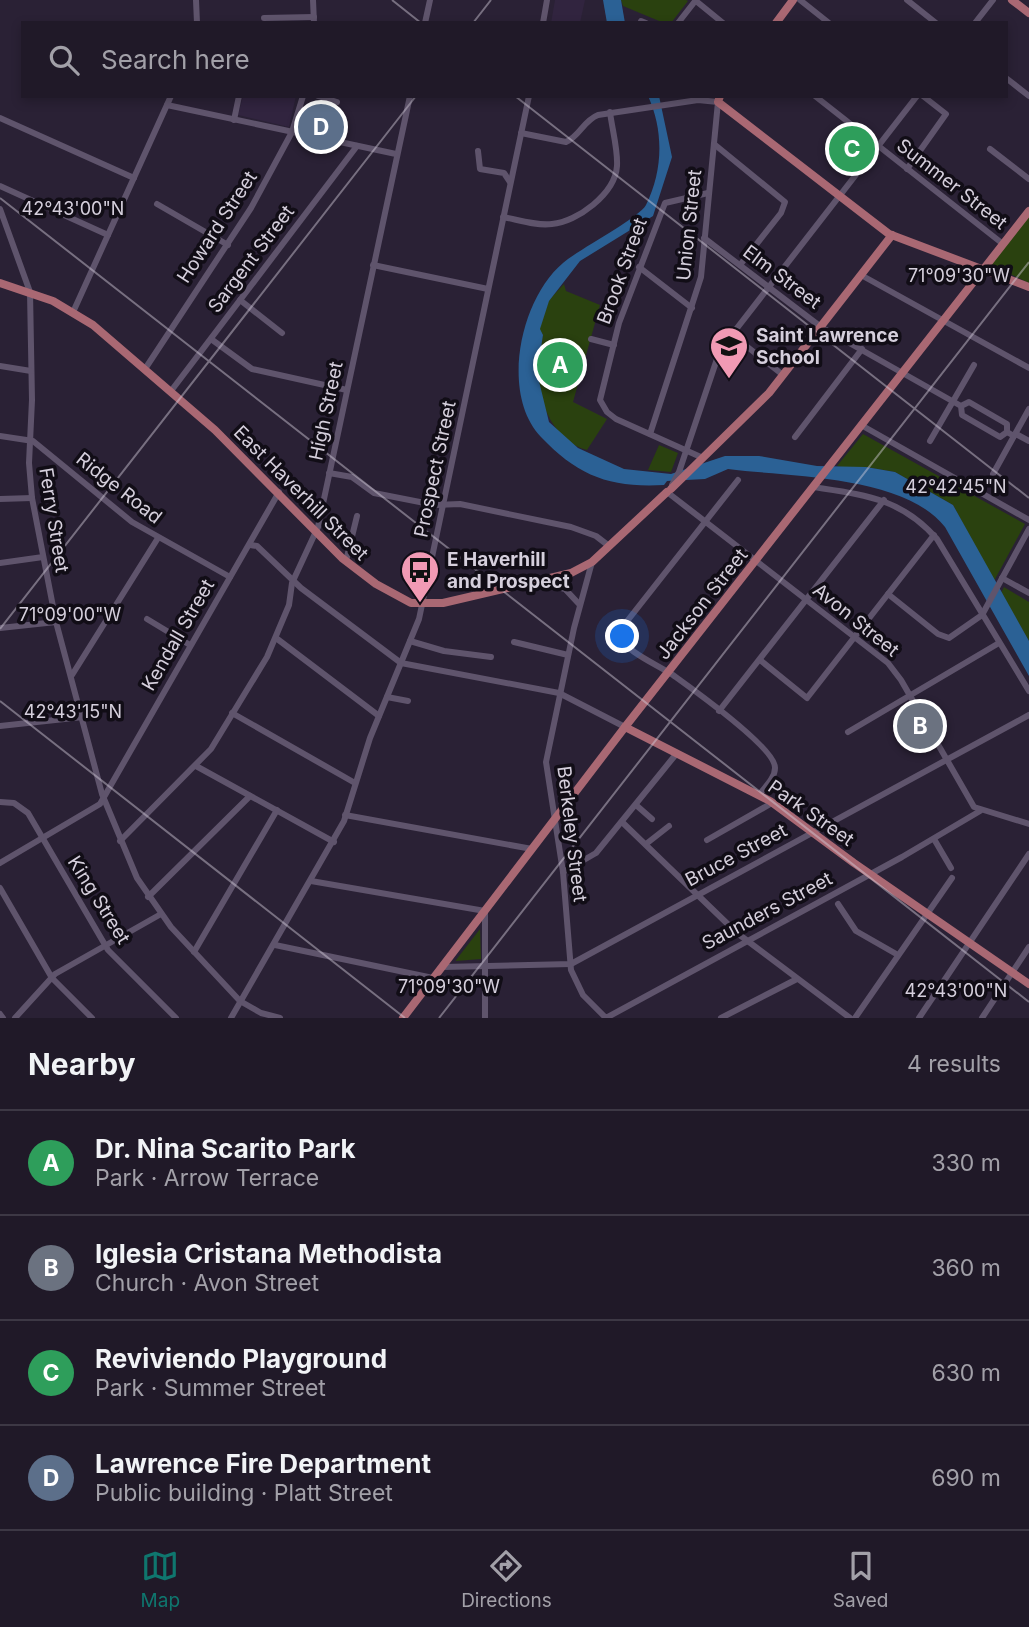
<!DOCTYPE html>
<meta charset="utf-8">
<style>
:root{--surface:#201928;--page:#282230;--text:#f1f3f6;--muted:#a2a0a8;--line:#3d3845;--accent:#0f766e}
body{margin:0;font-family:Inter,sans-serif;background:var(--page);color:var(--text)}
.you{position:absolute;left:623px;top:637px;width:24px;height:24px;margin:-18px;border:5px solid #fff;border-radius:50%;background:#1a73e8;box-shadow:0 0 0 10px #1a73e833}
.badge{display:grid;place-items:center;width:46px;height:46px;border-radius:50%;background:var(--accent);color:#fff;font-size:23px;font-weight:700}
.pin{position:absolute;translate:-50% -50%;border:4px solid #fff;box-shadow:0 2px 7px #0006}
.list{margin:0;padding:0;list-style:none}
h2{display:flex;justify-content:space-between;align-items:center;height:91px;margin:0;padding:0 28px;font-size:30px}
h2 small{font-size:23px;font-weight:400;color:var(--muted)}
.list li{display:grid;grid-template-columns:46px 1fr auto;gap:21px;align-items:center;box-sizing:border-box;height:105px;padding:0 28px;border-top:2px solid var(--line)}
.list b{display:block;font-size:26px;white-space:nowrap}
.list p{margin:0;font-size:23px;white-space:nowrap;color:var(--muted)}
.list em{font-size:23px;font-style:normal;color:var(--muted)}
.icon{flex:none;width:38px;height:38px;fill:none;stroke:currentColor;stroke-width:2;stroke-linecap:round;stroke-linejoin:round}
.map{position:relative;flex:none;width:1029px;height:1018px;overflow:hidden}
.search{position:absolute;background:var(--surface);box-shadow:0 4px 10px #0003;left:21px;right:21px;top:21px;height:77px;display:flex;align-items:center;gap:18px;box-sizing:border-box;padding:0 24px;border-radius:0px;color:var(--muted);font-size:26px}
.sheet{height:511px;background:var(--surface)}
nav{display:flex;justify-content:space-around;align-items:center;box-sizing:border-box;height:98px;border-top:2px solid var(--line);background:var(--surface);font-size:19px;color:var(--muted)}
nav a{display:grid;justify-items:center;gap:4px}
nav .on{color:var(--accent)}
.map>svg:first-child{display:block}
.built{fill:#31243f}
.green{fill:#2a410f}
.water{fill:#2b6195}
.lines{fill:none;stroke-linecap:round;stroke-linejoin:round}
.minor{stroke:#5f546c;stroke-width:6}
.major{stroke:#a96873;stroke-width:8}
.ticks{fill:none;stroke:#d5cfdc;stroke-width:2;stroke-opacity:0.45}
.labels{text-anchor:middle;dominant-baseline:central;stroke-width:7;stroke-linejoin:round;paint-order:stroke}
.street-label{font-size:19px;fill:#d5cfdc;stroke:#110d16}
.poi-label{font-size:19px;font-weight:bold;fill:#d5cfdc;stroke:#110d16;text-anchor:start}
.ticks-label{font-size:18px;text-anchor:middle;fill:#d5cfdc;stroke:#110d16;stroke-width:7;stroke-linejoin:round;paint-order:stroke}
</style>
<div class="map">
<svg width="1029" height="1018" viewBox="0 0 1029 1018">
<rect width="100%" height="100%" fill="#2a2135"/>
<g class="built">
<path d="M555,0H585L580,23H551Z"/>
<path d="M243,96H296L289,127L238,115Z"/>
</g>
<g class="green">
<path d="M621,0H686L688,1L671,23H664L623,6Z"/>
<path d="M850,132L870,147L854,166L835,152Z"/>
<path d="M1029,215V283L989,264Z"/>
<path d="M564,284L566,291L600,305L573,402L607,419L587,450C555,442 539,404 537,373C536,360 540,347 543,335L539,330L549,300Z"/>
<path d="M863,434L1025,524L994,581L953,505L895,472L866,467L852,469L837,466Z"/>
<path d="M659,445L678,453L671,472L648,470Z"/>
<path d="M1004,587L1029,602V641L1001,593Z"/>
<path d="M480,929L481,959L456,961V960Z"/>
</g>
<g class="water">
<path d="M603,0H621L625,23H607Z"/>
<path d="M648,96H659L672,157L653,216L580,261L549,301L540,329L543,335L537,373L549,422L578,448L624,469L671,474L725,456H759L817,466L866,467L895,472L953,505L1029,641V676L945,527C904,475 790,477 728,469L705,479L667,481L664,485C610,488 578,476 541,437C500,394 520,299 563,263C579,249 638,219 646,205C663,171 664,131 648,96Z"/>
</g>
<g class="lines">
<g class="minor">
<path d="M196,0L197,23"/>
<path d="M313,0L314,23"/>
<path d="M800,0L829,23"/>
<path d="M907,0L936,23"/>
<path d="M696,1L723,23"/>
<path d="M264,18L314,17"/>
<path d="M641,21L646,23"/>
<path d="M425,23L430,0"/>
<path d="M543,23L547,0"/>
<path d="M678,23L696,0"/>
<path d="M975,23L993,0"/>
<path d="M1006,78L1029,96"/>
<path d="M318,96L337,102"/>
<path d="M815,96L1003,244"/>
<path d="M167,105L396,154"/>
<path d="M0,118L134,178"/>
<path d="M234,120L239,96"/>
<path d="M521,133L566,142C580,136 583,121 598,115L698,100L718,102L701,277L650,434"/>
<path d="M714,144L785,202L781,213L740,265"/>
<path d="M990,149L1029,179"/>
<path d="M478,151L480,169L504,173L510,182"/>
<path d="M907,169L946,114L923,96"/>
<path d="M0,186L108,235"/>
<path d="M157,204L228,245"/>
<path d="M0,209L30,292L32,400L29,463L32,498L56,622L102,794L137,878L171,927L240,1001L261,1013L280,1018"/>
<path d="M503,217C519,220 536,226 552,224C577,222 615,194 617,166C618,149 612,129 610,112"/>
<path d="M704,238L821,327L961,406L962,415L1000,437L1007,432V424L969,402L961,406"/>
<path d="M373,265L488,289"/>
<path d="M639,267L692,308"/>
<path d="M861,275L1029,368"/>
<path d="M240,300L282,333"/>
<path d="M74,310L171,96"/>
<path d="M731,334L783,375"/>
<path d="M211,339L252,369L347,390"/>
<path d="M591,339L614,345"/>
<path d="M0,366L31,371"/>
<path d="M145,369L251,208L292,132L303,96"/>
<path d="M171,391L357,146"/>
<path d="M861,425L1029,520"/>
<path d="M1016,434L1029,441"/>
<path d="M0,436L33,441L132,522L230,577"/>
<path d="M1014,436L1029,409"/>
<path d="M795,437L862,349"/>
<path d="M930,441L974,365"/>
<path d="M703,458L616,419L607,412L600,400L619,323L665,203L708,193"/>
<path d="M329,473L352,477L374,493L435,505L460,504L571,527L596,536L609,546"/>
<path d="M993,474L1014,436L1007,432"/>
<path d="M738,480L617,634C626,652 656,664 673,675C691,688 776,748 775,768C775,778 765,787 759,795"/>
<path d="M672,485L679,472L720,350L917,96"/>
<path d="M813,487C865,495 901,498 937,539L1029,691"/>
<path d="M667,492L888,663L901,680L974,807L1029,824"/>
<path d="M0,499L32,498"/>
<path d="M250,545L257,546L301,588L401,663L559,693L625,727"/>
<path d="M346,561L357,516"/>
<path d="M592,562L574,628L546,762L563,872L571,970L583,995L606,1018L902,857L980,811"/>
<path d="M0,563L43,557"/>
<path d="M1002,578L1029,593"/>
<path d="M540,582L565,589L579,604"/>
<path d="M888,594L938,634L949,638L982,615L1029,529"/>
<path d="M147,619L190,645"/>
<path d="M0,628L56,622"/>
<path d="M276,638L379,716"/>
<path d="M410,641L444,651L491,657"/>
<path d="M514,642L568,655"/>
<path d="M760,660L807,698L934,535"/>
<path d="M72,675L158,538"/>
<path d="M387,697L408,701"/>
<path d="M719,711L884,500"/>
<path d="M232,713L355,783"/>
<path d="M0,726L83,717"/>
<path d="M848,732L999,643"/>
<path d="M196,766L334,842"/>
<path d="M0,802L14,803L28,813L108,950L176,1018"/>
<path d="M636,805L652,819"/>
<path d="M345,815L532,849"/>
<path d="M622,822L737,933L850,1018"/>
<path d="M934,839L951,868"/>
<path d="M707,840L772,803"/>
<path d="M120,841L211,749L267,657L289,605L292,583L318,527L410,96"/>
<path d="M646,844L669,826"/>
<path d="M0,863L100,804L279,492"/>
<path d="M563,872L596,853L677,753"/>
<path d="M311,881L485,911V1018"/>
<path d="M0,888L52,978L92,1018"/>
<path d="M148,897L250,796"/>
<path d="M838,904L856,931L898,955"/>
<path d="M275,945L433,978"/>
<path d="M194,952L277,810"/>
<path d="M443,967L571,964L1029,715"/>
<path d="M0,1014L3,1018"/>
<path d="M15,1018L55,974L161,914"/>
<path d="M231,1018L344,821L370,738L419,619L529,96"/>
<path d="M721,1018L797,979"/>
<path d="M855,1018L952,878"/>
<path d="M919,1018L1029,854"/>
<path d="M982,1018L1029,947"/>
</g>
<g class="major">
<path d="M1012,0L1029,13"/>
<path d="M776,23L793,0"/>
<path d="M720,96L718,102L889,234L1029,287"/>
<path d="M0,283L53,301L93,325L215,430L342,558L376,584L411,603H443L571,573L592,562L667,492"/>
<path d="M671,489L769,393L892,235"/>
<path d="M625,727L770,801L854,863L1029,984"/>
<path d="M403,1018L625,727L1029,211"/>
</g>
</g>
<path class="ticks" d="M392,0L421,23M473,23L491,0M515,96L1029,498M0,198L1029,1002M0,629L416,96M0,701L405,1018M439,1018L1029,262"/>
<defs>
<symbol id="school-pin" viewBox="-11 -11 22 30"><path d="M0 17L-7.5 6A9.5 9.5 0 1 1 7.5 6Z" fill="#f19ab4" stroke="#110d16"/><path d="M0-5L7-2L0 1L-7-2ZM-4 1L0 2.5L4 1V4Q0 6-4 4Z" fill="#111"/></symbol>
<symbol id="bus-pin" viewBox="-11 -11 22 30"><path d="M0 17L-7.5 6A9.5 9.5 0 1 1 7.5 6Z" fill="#f19ab4" stroke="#110d16"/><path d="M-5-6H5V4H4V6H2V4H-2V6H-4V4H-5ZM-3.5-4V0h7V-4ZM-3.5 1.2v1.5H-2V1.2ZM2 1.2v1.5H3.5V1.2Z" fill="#111"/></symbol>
</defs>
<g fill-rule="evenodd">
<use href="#school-pin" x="707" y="324" width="44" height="60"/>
<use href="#bus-pin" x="398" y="548" width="44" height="60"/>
</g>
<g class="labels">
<g class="street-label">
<text transform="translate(952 184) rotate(38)">Summer Street</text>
<text transform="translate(689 225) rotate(-84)">Union Street</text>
<text transform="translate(217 227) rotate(-57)">Howard Street</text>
<text transform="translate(251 259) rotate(-53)">Sargent Street</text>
<text transform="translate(622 271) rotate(-70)">Brook Street</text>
<text transform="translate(782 277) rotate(37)">Elm Street</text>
<text transform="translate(326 411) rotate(-78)">High Street</text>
<text transform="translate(435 469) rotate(-78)">Prospect Street</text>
<text transform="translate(119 488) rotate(38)">Ridge Road</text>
<text transform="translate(301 493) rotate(45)">East Haverhill Street</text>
<text transform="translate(54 520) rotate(81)">Ferry Street</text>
<text transform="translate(702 604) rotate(-52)">Jackson Street</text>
<text transform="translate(856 620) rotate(39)">Avon Street</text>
<text transform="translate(178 635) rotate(-60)">Kendall Street</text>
<text transform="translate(811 813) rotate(35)">Park Street</text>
<text transform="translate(572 834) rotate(83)">Berkeley Street</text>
<text transform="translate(736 855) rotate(-28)">Bruce Street</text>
<text transform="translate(99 900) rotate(58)">King Street</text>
<text transform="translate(767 911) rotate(-28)">Saunders Street</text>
</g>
<g class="poi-label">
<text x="756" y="335">Saint Lawrence<tspan x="756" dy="22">School</tspan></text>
<text x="447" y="559">E Haverhill<tspan x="447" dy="22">and Prospect</tspan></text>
</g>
</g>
<g class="ticks-label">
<text x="73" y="215">42°43'00"N</text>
<text x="959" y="282">71°09'30"W</text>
<text x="956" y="493">42°42'45"N</text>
<text x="70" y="621">71°09'00"W</text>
<text x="73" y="718">42°43'15"N</text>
<text x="449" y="993">71°09'30"W</text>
<text x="956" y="997">42°43'00"N</text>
</g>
</svg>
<div class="you"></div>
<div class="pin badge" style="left:560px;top:365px;background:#2e9e5b">A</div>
<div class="pin badge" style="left:920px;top:726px;background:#6b7280">B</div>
<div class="pin badge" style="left:852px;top:149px;background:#2e9e5b">C</div>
<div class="pin badge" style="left:321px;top:127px;background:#5c6f8a">D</div>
<div class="search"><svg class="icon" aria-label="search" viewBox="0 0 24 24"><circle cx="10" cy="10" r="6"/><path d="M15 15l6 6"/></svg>Search here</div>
</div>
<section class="sheet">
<h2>Nearby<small>4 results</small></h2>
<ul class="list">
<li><span class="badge" style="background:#2e9e5b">A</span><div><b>Dr. Nina Scarito Park</b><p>Park · Arrow Terrace</p></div><em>330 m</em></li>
<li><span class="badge" style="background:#6b7280">B</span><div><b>Iglesia Cristana Methodista</b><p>Church · Avon Street</p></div><em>360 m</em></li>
<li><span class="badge" style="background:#2e9e5b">C</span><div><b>Reviviendo Playground</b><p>Park · Summer Street</p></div><em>630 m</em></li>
<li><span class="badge" style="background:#5c6f8a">D</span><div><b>Lawrence Fire Department</b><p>Public building · Platt Street</p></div><em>690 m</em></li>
</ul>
</section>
<nav>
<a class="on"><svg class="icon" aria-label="map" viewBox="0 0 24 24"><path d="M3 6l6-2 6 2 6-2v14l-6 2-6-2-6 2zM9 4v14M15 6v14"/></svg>Map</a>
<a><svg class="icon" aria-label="directions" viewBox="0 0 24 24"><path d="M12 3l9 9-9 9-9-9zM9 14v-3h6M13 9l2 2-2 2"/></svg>Directions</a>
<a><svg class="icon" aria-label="saved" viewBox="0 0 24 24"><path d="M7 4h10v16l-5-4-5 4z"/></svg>Saved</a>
</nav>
